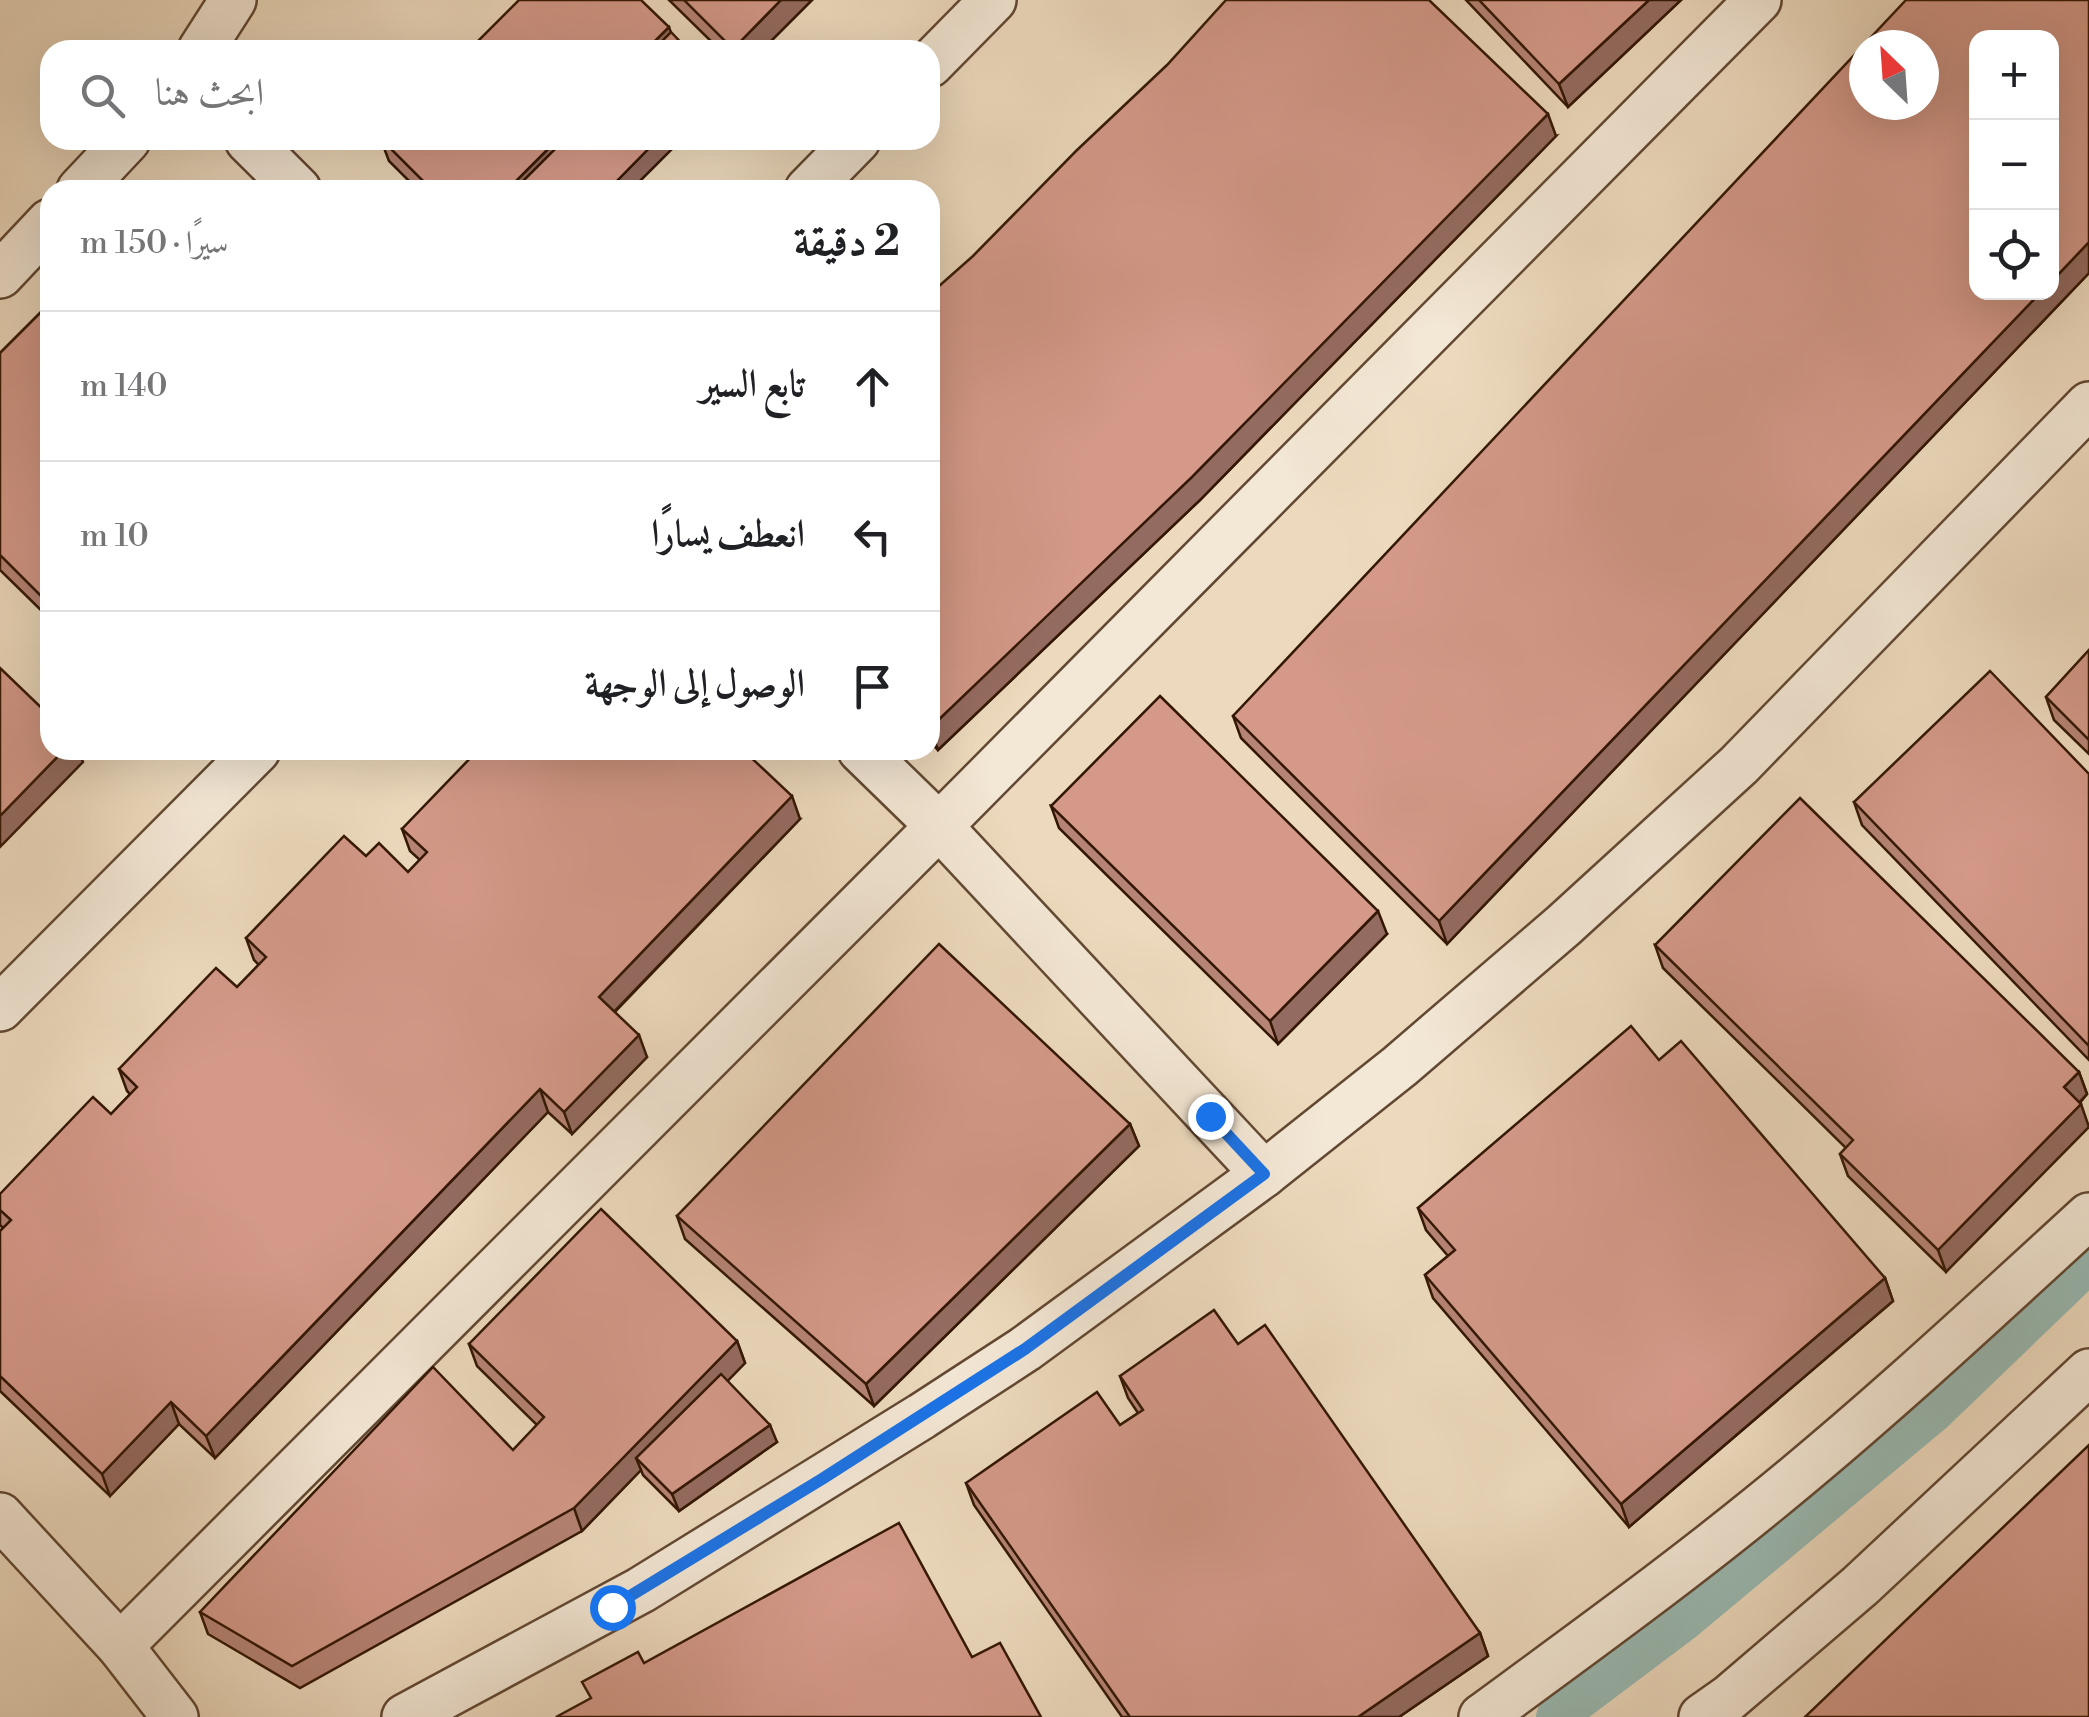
<!DOCTYPE html>
<html lang="ar">
<meta charset="utf-8">
<style>
:root{--surface:#fff;--page:#f2f2f2;--text:#202124;--muted:#757577;--line:#e0e0e0}
body{margin:0;font-family:"Libre Bodoni",Amiri,serif;background:var(--page);color:var(--text);direction:rtl}
.controls{position:absolute;right:30px;top:30px;display:grid;overflow:hidden;border-radius:20px;box-shadow:0 10px 40px #0002}
.controls button{width:90px;height:90px;display:grid;place-items:center;padding:0;border:0;border-bottom:2px solid var(--line);background:var(--surface);color:var(--text);font:50px sans-serif}
.compass{position:absolute;left:1849px;top:30px;width:90px;height:90px;border-radius:50%;background:var(--surface);box-shadow:0 10px 40px #0002;rotate:335deg}
.stop{position:absolute;width:30px;height:30px;margin:-22px;border:8px solid #1a73e8;border-radius:50%;background:#fff}
.stop.end{background:#1a73e8;border-color:#fff;box-shadow:0 2px 10px #0008}
.list{margin:0;padding:0;list-style:none}
h2{display:flex;justify-content:space-between;align-items:center;height:130px;margin:0;padding:0 40px;font-size:42px}
h2 small{font-size:32px;font-weight:400;color:var(--muted)}
.list li{display:grid;grid-template-columns:65px 1fr auto;gap:30px;align-items:center;box-sizing:border-box;height:150px;padding:0 40px;border-top:2px solid var(--line)}
.list b{display:block;font-size:38px;white-space:nowrap}
.list em{font-size:32px;font-style:normal;color:var(--muted)}
.icon{flex:none;width:55px;height:55px;fill:none;stroke:currentColor;stroke-width:2;stroke-linecap:round;stroke-linejoin:round}
.map{position:relative;flex:none;width:2089px;height:1717px;overflow:hidden;direction:ltr}
.search{position:absolute;background:var(--surface);box-shadow:0 10px 40px #0002;left:40px;top:40px;width:900px;height:110px;display:flex;align-items:center;gap:25px;box-sizing:border-box;padding:0 35px;border-radius:30px;color:var(--muted);font-size:38px}
.panel{position:absolute;background:var(--surface);box-shadow:0 10px 40px #0002;left:40px;top:180px;width:900px;height:580px;border-radius:30px;direction:rtl}
.map>svg:first-child{display:block}
.lines{fill:none;stroke-linecap:round;stroke-linejoin:round}
.canal{stroke:#99bab3;stroke-width:40}
.minor-casing{stroke:#624832;stroke-width:50}
.minor{stroke:#f3e7d5;stroke-width:45}
.wall{fill:#b68476;stroke:#341703;stroke-width:2.5}
.shaded-wall{fill:#946b60;stroke:#341703;stroke-width:2.5}
.building{fill:#d49989;stroke:#341703;stroke-width:2.5;fill-rule:evenodd}
.route{stroke:#1a73e8;stroke-width:12}
</style>
<div class="map">
<svg width="2089" height="1717" viewBox="0 0 2089 1717">
<rect width="100%" height="100%" fill="#eddabe"/>
<filter id="stains"><feTurbulence type="fractalNoise" baseFrequency=".002" numOctaves="4"/><feColorMatrix values="0 0 0 0 .2 0 0 0 0 .09 0 0 0 0 .02 0 0 0 .5 -.17"/></filter>
<radialGradient id="worn" r=".72"><stop offset=".6" stop-color="#630" stop-opacity="0"/><stop offset="1" stop-color="#630" stop-opacity=".3"/></radialGradient>
<g class="lines">
<path class="canal" d="M1556,1717L1685,1620L1933,1413L2089,1263"/>
<defs>
<g id="minor">
<path d="M201,50L233,0"/>
<path d="M930,64L993,0"/>
<path d="M248,140L298,190"/>
<path d="M80,190L127,140"/>
<path d="M808,190L857,140"/>
<path d="M0,275L50,222"/>
<path d="M861,750L939,826L1264,1174"/>
<path d="M0,1008L257,750"/>
<path d="M0,1516L120,1646L175,1717"/>
<path d="M120,1646L939,826L1758,0"/>
<path d="M405,1717L641,1590L922,1416L1025,1349L1264,1174L1400,1066L1564,925L1739,765L2089,405"/>
<path d="M1482,1717C1576,1648 1670,1580 1760,1507C1874,1415 1981,1315 2089,1216"/>
<path d="M1702,1717L1729,1698L1860,1586L2089,1372"/>
</g>
</defs>
<use href="#minor" class="minor-casing"/>
<use href="#minor" class="minor"/>
</g>
<g class="wall">
<path d="M669,0H812L762,50H720Z"/>
<path d="M1466,0H1681L1568,107Z"/>
<path d="M2089,0V273L1447,944L1241,738L1233,716Z"/>
<path d="M1556,136L1200,500L938,750L930,742V294Z"/>
<path d="M381,140L631,190H418L389,161Z"/>
<path d="M50,303V619L0,570V353Z"/>
<path d="M2089,650V754L2054,720L2046,697Z"/>
<path d="M2089,774V1060L1862,825L1854,802Z"/>
<path d="M1051,806L1387,934L1278,1044L1059,828Z"/>
<path d="M800,819L615,1012L647,1057L572,1134L548,1112L215,1458L179,1424L110,1496L0,1391V1231L3,1228L0,1225V1194L111,1114L130,1094L127,1091L119,1069L237,987L259,965L254,960L246,938L408,872L420,860L410,851L402,829Z"/>
<path d="M1655,945L2079,1072L2087,1094L1946,1272L1848,1176L1840,1154L1846,1148L1663,968Z"/>
<path d="M1659,1060L1885,1278L1893,1301L1629,1527L1433,1298L1425,1275L1448,1256L1426,1230L1418,1208Z"/>
<path d="M1130,1124L1139,1146L874,1406L685,1239L677,1216Z"/>
<path d="M737,1341L745,1363L727,1381L777,1442L679,1511L643,1475L641,1470L582,1531L300,1688L208,1634L200,1612L513,1450L537,1425L477,1366L469,1344Z"/>
<path d="M1238,1344L1480,1633L1488,1656L1399,1717H1122L974,1505L966,1483L1120,1425L1138,1413L1128,1398L1120,1376Z"/>
</g>
<g class="shaded-wall">
<path d="M781,0H812L762,50H733V49Z"/>
<path d="M1649,0H1681L1568,107L1559,84Z"/>
<path d="M669,27L677,50H646Z"/>
<path d="M1548,114L1556,136L1200,500L938,750L930,728Z"/>
<path d="M557,140H587L537,190H507Z"/>
<path d="M657,140H681L631,190H608Z"/>
<path d="M2089,242V273L1447,944L1439,921L2041,292H2052V281Z"/>
<path d="M64,750H78L83,762L0,847V816Z"/>
<path d="M792,796L800,819L607,1019L599,997Z"/>
<path d="M1378,911L1387,934L1278,1044L1270,1021Z"/>
<path d="M639,1035L647,1057L572,1134L564,1112Z"/>
<path d="M2079,1072L2087,1094L2072,1110L2064,1087Z"/>
<path d="M540,1089L548,1112L215,1458L206,1436Z"/>
<path d="M2081,1104L2089,1127L1946,1272L1938,1250Z"/>
<path d="M1130,1124L1139,1146L874,1406L866,1384Z"/>
<path d="M1885,1278L1893,1301L1629,1527L1621,1504Z"/>
<path d="M737,1341L745,1363L645,1466L636,1458L641,1470L582,1531L574,1508Z"/>
<path d="M171,1402L179,1424L110,1496L102,1474Z"/>
<path d="M770,1425L777,1442L679,1511L672,1494Z"/>
<path d="M1480,1633L1488,1656L1399,1717H1358Z"/>
</g>
<g class="building">
<path d="M519,0H641L669,27L646,50H469Z"/>
<path d="M684,0H781L733,49Z"/>
<path d="M1226,0H1429L1548,114L1192,477L930,728V294L973,256L1076,151L1167,65Z"/>
<path d="M1479,0H1649L1559,84Z"/>
<path d="M1906,0H2089V242L2052,281V38H1976V292H2041L1439,921L1233,716ZM1864,45H1924V105H1864Z"/>
<path d="M671,32L688,50H653Z"/>
<path d="M382,140H557L507,190H432Z"/>
<path d="M564,140H657L608,190H514Z"/>
<path d="M50,303V605L0,555V353Z"/>
<path d="M2089,650V740L2046,697Z"/>
<path d="M0,668L50,716V750H64L0,816Z"/>
<path d="M1990,671L2089,774V1046L1854,802Z"/>
<path d="M1160,696L1378,911L1270,1021L1051,806Z"/>
<path d="M478,750H743L792,796L599,997L639,1035L564,1112L540,1089L206,1436L171,1402L102,1474L0,1376V1231L11,1220L0,1210V1194L93,1097L111,1114L137,1087L119,1069L216,968L237,987L266,957L246,938L344,836L366,856L379,843L408,872L427,852L402,829Z"/>
<path d="M1800,798L2079,1072L2064,1087L2081,1104L1938,1250L1840,1154L1853,1140L1655,945Z"/>
<path d="M939,944L1130,1124L866,1384L677,1216Z"/>
<path d="M1631,1026L1659,1060L1681,1041L1885,1278L1621,1504L1425,1275L1455,1250L1418,1208Z"/>
<path d="M601,1209L737,1341L574,1508L292,1666L200,1612L433,1367L513,1450L544,1417L469,1344Z"/>
<path d="M1214,1310L1238,1344L1265,1325L1480,1633L1358,1717H1130L966,1483L1097,1392L1120,1425L1143,1410L1120,1376Z"/>
<path d="M721,1374L770,1425L672,1494L636,1458Z"/>
<path d="M2089,1445V1717H1805Z"/>
<path d="M899,1523L972,1657L1000,1643L1041,1717H556L591,1698L582,1682L638,1652L644,1663Z"/>
</g>
<g class="lines">
<path class="route" d="M612,1607L822,1479L1025,1349L1264,1174L1210,1116"/>
</g>
<rect width="100%" height="100%" filter="url(#stains)"/>
<rect width="100%" height="100%" fill="url(#worn)"/>
</svg>
<div class="controls">
<button>+</button>
<button>−</button>
<button><svg class="icon" aria-label="locate" viewBox="0 0 24 24"><circle cx="12" cy="12" r="6"/><path d="M12 2v4M12 18v4M2 12h4M18 12h4"/></svg></button>
</div>
<svg class="compass" viewBox="-18 -18 36 36"><path d="M0-13l5 13h-10z" fill="#e53935"/><path d="M0 13l5-13h-10z" fill="#757577"/></svg>
<div class="stop" style="left:612px;top:1607px"></div>
<div class="stop end" style="left:1210px;top:1116px"></div>
<div class="search"><svg class="icon" aria-label="search" viewBox="0 0 24 24"><circle cx="10" cy="10" r="6"/><path d="M15 15l6 6"/></svg>ابحث هنا</div>
<section class="panel">
<h2>2 دقيقة<small>سيرًا · 150 m</small></h2>
<ul class="list">
<li><svg class="icon" aria-label="ahead" viewBox="0 0 24 24"><path d="M12 20V5M6 11l6-6 6 6"/></svg><div><b>تابع السير</b></div><em>140 m</em></li>
<li><svg class="icon" aria-label="left" viewBox="0 0 24 24"><path d="M17 20v-9H6M10 6l-5 5 5 5"/></svg><div><b>انعطف يسارًا</b></div><em>10 m</em></li>
<li><svg class="icon" aria-label="arrive" viewBox="0 0 24 24"><path d="M6 21V4h12l-3 4 3 4H6"/></svg><div><b>الوصول إلى الوجهة</b></div></li>
</ul>
</section>
</div>
